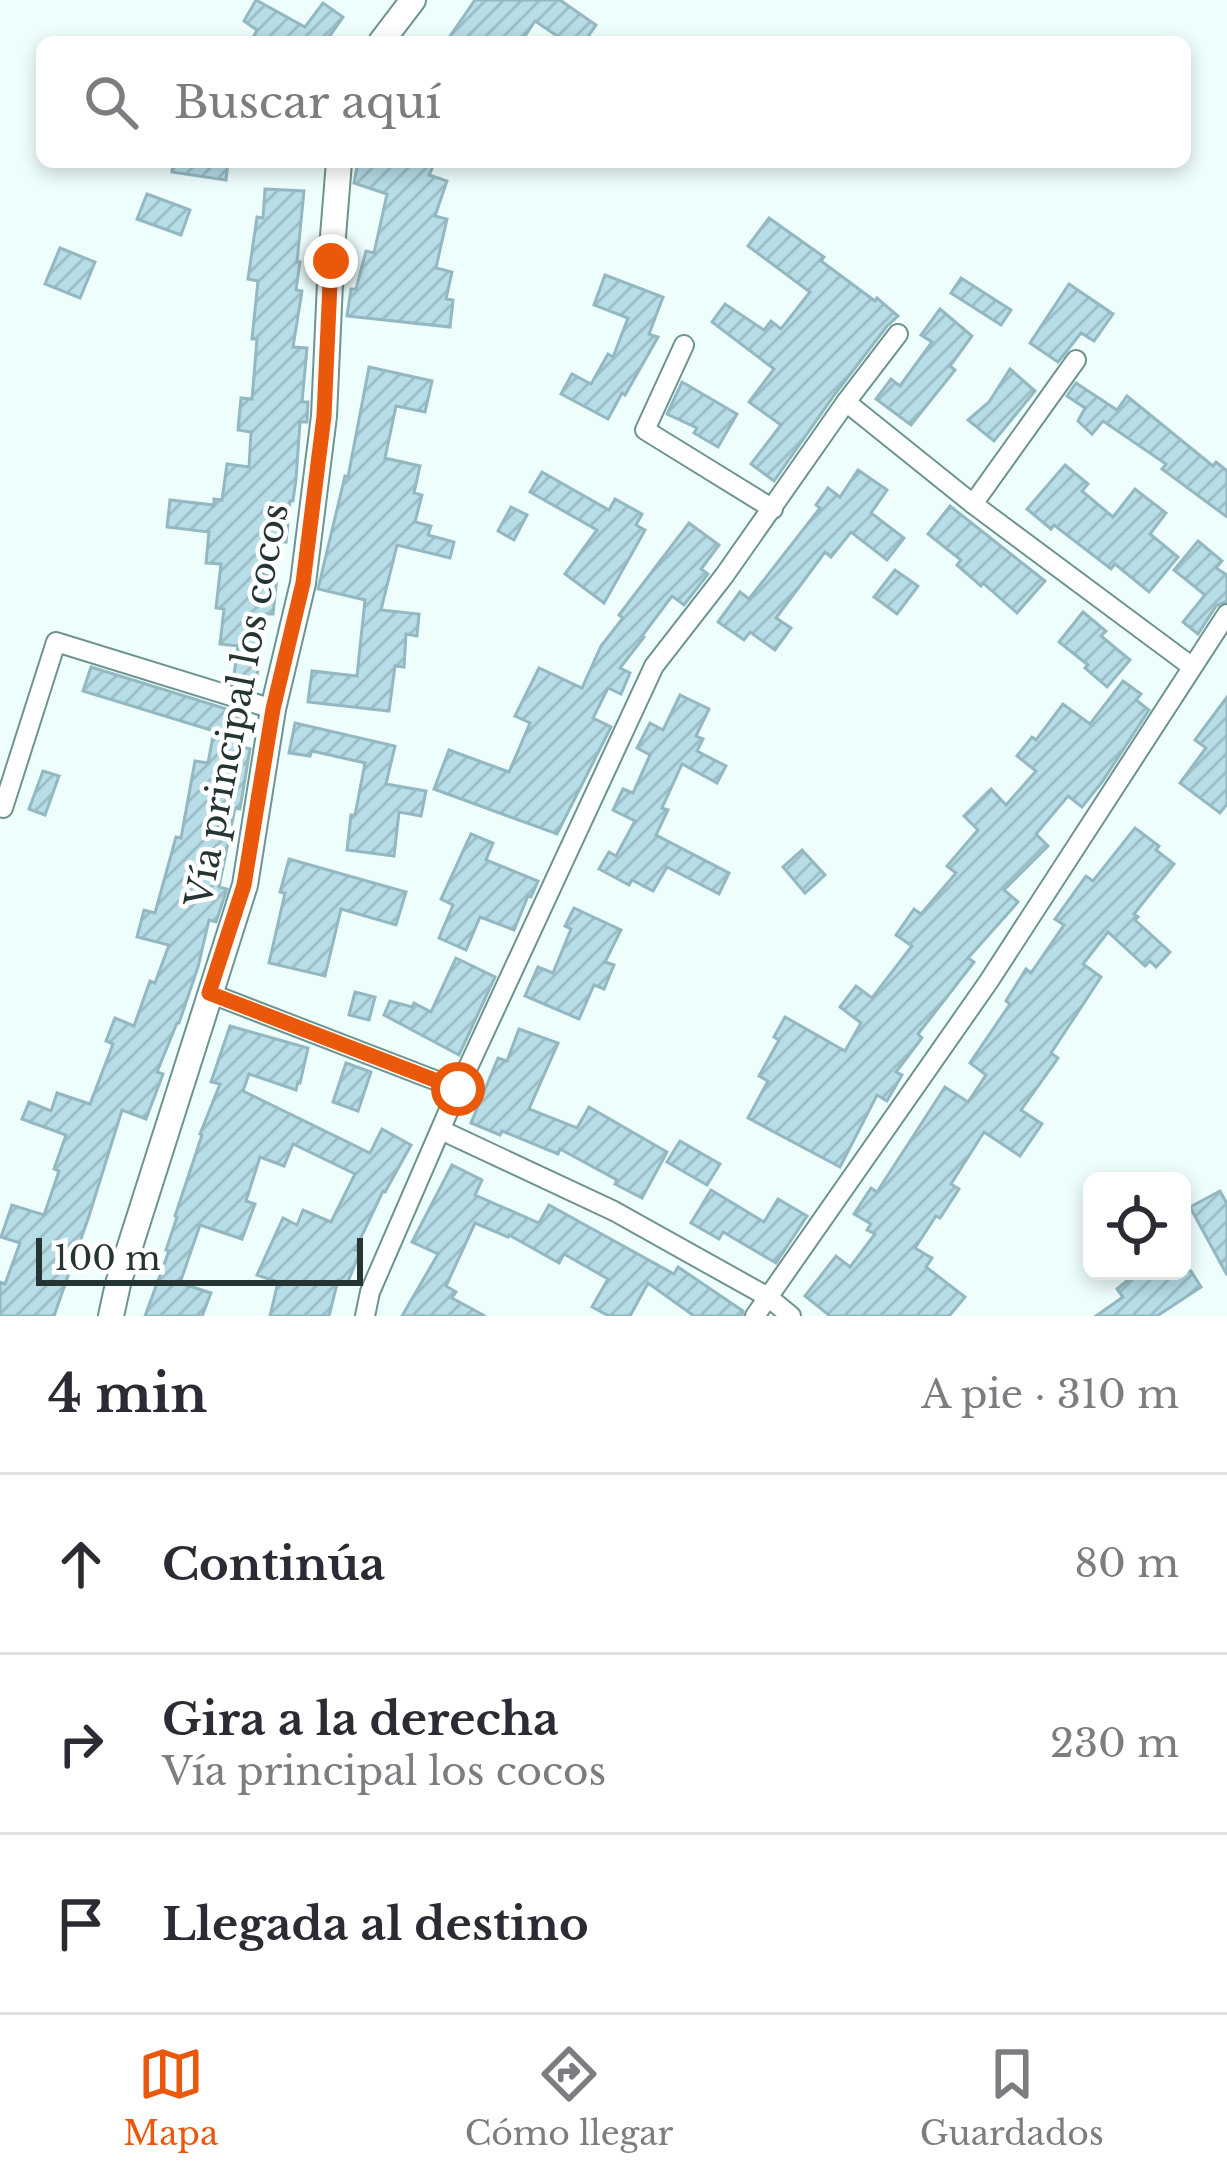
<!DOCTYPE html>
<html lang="es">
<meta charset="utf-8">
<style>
:root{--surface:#fff;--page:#f2f2f3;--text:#2b2b33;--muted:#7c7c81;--line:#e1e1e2;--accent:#ea580c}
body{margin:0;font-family:"Libre Baskerville",serif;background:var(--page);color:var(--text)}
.controls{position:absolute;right:36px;bottom:36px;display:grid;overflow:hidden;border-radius:18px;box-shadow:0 6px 18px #0003}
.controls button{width:108px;height:108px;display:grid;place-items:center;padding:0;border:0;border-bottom:3px solid var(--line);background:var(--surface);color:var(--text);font:60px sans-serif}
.scale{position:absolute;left:36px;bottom:30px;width:327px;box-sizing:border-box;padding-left:12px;border:6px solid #253534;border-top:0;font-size:33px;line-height:42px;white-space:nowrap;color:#253534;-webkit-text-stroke:9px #fff;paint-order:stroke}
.stop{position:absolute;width:36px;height:36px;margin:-27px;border:9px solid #ea580c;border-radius:50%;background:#fff}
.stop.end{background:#ea580c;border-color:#fff;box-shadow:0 3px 12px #0008}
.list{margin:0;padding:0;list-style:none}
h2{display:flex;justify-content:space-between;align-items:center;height:156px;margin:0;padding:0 48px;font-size:51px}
h2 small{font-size:39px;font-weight:400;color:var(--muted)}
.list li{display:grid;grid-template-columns:78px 1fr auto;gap:36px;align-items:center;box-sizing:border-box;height:180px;padding:0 48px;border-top:3px solid var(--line)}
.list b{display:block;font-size:45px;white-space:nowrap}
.list p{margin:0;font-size:39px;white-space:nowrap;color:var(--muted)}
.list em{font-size:39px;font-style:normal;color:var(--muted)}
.icon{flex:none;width:66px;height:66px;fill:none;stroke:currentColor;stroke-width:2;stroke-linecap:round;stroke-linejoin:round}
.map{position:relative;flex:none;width:1227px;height:1316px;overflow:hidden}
.search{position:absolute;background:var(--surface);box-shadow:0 6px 18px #0003;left:36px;right:36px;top:36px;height:132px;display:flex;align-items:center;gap:30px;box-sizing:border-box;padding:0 42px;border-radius:18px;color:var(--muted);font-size:45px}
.sheet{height:696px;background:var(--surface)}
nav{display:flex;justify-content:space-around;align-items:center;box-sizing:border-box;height:168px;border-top:3px solid var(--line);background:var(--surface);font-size:33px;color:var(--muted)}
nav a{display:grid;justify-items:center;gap:6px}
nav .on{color:var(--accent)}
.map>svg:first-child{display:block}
.building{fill:url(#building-hatch);stroke:#93b8c1;stroke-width:3}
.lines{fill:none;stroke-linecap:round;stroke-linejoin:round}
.minor-casing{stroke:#6e9490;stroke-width:22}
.tertiary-casing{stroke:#6e9490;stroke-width:28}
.minor{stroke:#fff;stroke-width:18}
.tertiary{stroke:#fff;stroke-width:24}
.route{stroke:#ea580c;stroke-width:15}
.labels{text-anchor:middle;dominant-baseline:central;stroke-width:9;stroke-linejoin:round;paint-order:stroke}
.street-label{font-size:36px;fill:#253534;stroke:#fff}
</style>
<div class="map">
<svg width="1227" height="1316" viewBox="0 0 1227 1316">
<defs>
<pattern id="building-hatch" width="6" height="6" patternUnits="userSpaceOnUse" patternTransform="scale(3)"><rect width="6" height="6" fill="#b7dde6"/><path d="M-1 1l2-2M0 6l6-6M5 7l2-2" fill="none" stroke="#9dbec6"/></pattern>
</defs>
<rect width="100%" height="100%" fill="#eefefc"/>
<g class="building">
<path d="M256,0L305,27L323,3L343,17L327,40L331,42H251L257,30L244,21Z"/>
<path d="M475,0H560L596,25L584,42H566L535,21L521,42H446Z"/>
<path d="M173,162H228L226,180L172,172Z"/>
<path d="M358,162H435L429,175L447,181L435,216L447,219L436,268L452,272L446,299L453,300L450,327L347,316L351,289H356L366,251L374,253L387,194L354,183Z"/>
<path d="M265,189L304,191L297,262H300L296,290L302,291L293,347L307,348L302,402H308L307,422H300L296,479L293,501H290L286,542L266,540L263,575L277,577L273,614H266L255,689L233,682L238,646L220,644L224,609L216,608L221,564L206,563L209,532L167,527L170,500L214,505V499L222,500L227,464L249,467L251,432L238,430L241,398L252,399L257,339H252L258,281L248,279L257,217L263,218Z"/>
<path d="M147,194L190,210L181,235L137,219Z"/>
<path d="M769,218L824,257L821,261L875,301L877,298L898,316L887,326L835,394L774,481L751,464L781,425L749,402L774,369L712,322L725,304L764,330L771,321L781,329L810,292L748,246Z"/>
<path d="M60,248L95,262L80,298L45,284Z"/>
<path d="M605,275L663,297L649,334L658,337L625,395L622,393L608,419L561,394L572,374L591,384L608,354L613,357L628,318L594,305Z"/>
<path d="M961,278L1011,310L1001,325L951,293Z"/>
<path d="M1069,284L1113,314L1094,341L1081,333L1058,362L1030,343Z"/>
<path d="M940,309L972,336L950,366L955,370L911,425L876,399L891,379L900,386L932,342L921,335Z"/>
<path d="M369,367L432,381L425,412L396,406L385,458L420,466L414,493L422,495L415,522L431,526L428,535L454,542L450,558L397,545L381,610L419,614L417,636L406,634L404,667L395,666L389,711L308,702L312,671L357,676L365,600L318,589L345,476L348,477Z"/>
<path d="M1010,369L1035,391L994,441L968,420L989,402Z"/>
<path d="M682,382L737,414L718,447L694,433L697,428L667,414Z"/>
<path d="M1076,383L1117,410L1127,396L1213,466L1216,462L1227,471V517L1162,469L1166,464L1103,421L1092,434L1078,421L1085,408L1067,396Z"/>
<path d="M1065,465L1088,484L1082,491L1113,517L1135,489L1166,513L1150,534L1178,557L1149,592L1115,564L1111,569L1054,525L1051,529L1027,509Z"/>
<path d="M858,470L887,490L871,513L904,538L887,560L851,532L831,557L825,552L776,618L791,628L775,650L750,632L744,640L718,622L740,592L749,599L820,508L816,505L828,488L840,497Z"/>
<path d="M542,472L609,510L615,499L642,514L636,525L645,530L604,603L565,574L597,530L530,492Z"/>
<path d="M950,506L1045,581L1017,613L983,583L981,586L957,565L961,560L928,534Z"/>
<path d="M511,507L527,515L514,540L498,531Z"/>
<path d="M689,523L719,545L701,569L708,574L684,605L672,596L642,636L644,637L620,668L630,673L621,694L608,688L593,718L611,727L557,834L434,789L449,750L509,772L530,723L515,716L539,668L582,688L601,646L623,618L619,615Z"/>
<path d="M1198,541L1222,561L1216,568L1227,575V601L1216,606L1198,634L1183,622L1205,595L1174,570Z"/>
<path d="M895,570L918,586L897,614L874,597Z"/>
<path d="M1083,612L1106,631L1101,636L1130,660L1107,687L1085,668L1088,665L1059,642Z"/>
<path d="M91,667L246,715L237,746L250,749L240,809L235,808L219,887L227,889L216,922L209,920L198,967L179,1023H177L157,1072L163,1074L146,1119L122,1110L89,1216L54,1316H0V1282L5,1284L20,1243L1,1237L12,1205L44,1215L59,1171L54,1169L66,1135L22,1119L29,1102L51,1111L57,1093L90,1104L113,1044L106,1041L115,1018L134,1026L150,981L155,983L169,945L137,937L144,910L155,913L176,837L181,838L195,761L208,763L214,731L83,691Z"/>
<path d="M1123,681L1141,694L1136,700L1149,710L1102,782L1082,807L1068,796L1036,834L1048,846L1004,890L1018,902L968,958L974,962L918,1034L922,1038L896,1072L902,1075L887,1101L877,1095L840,1167L748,1118L768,1081L759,1076L779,1040L774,1037L785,1017L845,1051L861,1023L840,1007L856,986L872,998L912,946L896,935L914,909L921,914L956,873L947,866L978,830L964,816L991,789L1006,805L1036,771L1017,756L1032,737L1036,740L1063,704L1090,724Z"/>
<path d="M680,695L709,709L696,736L703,739L697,751L726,766L717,783L682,764L662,808L668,810L656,835L729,873L719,894L667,867L653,891L632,880L629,885L599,869L609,852L616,856L635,821L613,810L623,789L633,793L650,755L637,748L650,723L663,730Z"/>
<path d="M1227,697V804L1220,813L1180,783L1206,748L1195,740Z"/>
<path d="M295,723L395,746L386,784L426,791L421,816L399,812L394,856L347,850L351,815H355L365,763L312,751L310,756L289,753Z"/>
<path d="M43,771L59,776L45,815L29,809Z"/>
<path d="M1135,828L1159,846L1156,850L1174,864L1134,914L1138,917L1135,920L1170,952L1156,967L1150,961L1145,966L1108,932L1083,964L1101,977L1051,1053L1058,1058L1021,1110L1042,1124L1020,1156L984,1132L951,1184L959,1189L940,1218L936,1216L915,1248L932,1258L926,1267L965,1297L949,1316H830L805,1296L836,1256L850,1267L875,1234L867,1230L871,1224L854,1214L871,1188L877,1192L945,1087L968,1102L986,1075L970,1063L1010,1004L1006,1001L1026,969L1031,973L1064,925L1055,919L1086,876L1093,881Z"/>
<path d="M471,834L493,843L486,860L538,881L531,897L528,896L514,930L480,917L466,950L439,938L453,905L441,899Z"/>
<path d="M802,850L825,875L805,893L783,867Z"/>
<path d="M289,859L406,892L396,925L341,909L325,976L269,963L285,893L280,892Z"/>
<path d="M574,908L621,930L605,962L614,965L604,989L594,985L579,1019L525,996L538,967L553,973L571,929L565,926Z"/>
<path d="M456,958L495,977L459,1055L384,1015L390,1001L412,1007L414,1003L431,1012Z"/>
<path d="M355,992L375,997L369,1020L349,1015Z"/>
<path d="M230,1026L308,1048L300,1083L298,1082L296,1090L249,1074L243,1091L370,1153L382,1129L411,1145L385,1192L383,1191L355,1250L360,1252L347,1284L338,1280L329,1316H270L278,1282L257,1275L283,1218L297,1225L303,1210L331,1222L355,1174L293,1144L284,1166L260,1157L246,1201L255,1204L242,1239L200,1225L180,1283L211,1293L202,1316H145L169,1251L166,1250L177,1217L175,1216L202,1135L200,1134L220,1084L211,1082Z"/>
<path d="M519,1029L558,1043L529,1109L577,1128L589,1107L667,1152L642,1198L615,1184L617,1180L560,1149L558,1154L502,1131L500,1135L471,1123L498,1058L507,1061Z"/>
<path d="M346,1063L371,1072L358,1111L333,1102Z"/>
<path d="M680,1141L720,1164L707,1185L667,1162Z"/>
<path d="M452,1165L482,1180L475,1195L539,1223L549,1205L674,1274L678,1267L743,1311L742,1316H694L648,1283L630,1316H609L592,1307L608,1279L564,1254L559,1263L509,1235L508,1237L475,1223L446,1286L456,1292L452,1298L485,1316H402L438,1254L412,1242Z"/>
<path d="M711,1190L764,1222L778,1199L807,1216L776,1263L723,1232L719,1239L691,1223Z"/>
<path d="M1220,1191L1227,1204V1275L1190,1207Z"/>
<path d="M1139,1271H1191L1201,1287L1157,1316H1096L1123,1297L1117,1289Z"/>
</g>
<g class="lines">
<defs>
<g id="minor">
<path d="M684,345L645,430L773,509"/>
<path d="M846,402L973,504L1191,666"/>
<path d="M973,504L1076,360"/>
<path d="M3,808L56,642L273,709"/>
<path d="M209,993L458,1089"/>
<path d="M441,1130L614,1211L768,1297L791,1316"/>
<path d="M365,1316L370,1292L458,1089L654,666L724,576L846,402L898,334"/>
<path d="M755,1316L989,981L1227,614"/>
</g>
<g id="tertiary">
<path d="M381,42L413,0"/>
<path d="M111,1316L118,1284L245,885L273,709L303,583L324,416L331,261L339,162"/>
</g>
</defs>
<use href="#minor" class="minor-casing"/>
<use href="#tertiary" class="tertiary-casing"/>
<use href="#minor" class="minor"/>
<use href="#tertiary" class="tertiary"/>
</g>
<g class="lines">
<path class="route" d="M331,261L324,416L303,583L273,709L244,885L209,993L458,1089"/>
</g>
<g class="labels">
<g class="street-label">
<text transform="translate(237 705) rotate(-79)">Vía principal los cocos</text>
</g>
</g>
</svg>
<div class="controls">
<button><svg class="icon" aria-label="locate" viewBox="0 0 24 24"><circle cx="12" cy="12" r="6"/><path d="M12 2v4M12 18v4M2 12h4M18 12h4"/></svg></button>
</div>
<div class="scale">100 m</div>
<div class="stop" style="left:458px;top:1089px"></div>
<div class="stop end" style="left:331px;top:261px"></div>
<div class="search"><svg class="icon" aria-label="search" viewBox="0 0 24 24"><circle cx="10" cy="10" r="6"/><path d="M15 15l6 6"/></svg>Buscar aquí</div>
</div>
<section class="sheet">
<h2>4 min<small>A pie · 310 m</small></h2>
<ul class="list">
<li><svg class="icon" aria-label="ahead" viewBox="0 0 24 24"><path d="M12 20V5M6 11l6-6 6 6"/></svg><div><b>Continúa</b></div><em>80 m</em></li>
<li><svg class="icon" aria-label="right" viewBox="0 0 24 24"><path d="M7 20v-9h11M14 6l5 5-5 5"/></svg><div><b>Gira a la derecha</b><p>Vía principal los cocos</p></div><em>230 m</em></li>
<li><svg class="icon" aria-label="arrive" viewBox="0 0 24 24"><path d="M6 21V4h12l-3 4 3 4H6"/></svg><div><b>Llegada al destino</b></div></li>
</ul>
</section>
<nav>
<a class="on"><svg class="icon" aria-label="map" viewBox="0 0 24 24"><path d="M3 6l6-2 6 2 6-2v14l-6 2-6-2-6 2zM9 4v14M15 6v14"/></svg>Mapa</a>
<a><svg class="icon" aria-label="directions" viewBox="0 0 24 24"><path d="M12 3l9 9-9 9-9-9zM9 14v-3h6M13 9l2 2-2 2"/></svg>Cómo llegar</a>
<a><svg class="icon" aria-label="saved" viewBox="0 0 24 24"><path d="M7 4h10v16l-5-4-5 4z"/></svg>Guardados</a>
</nav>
